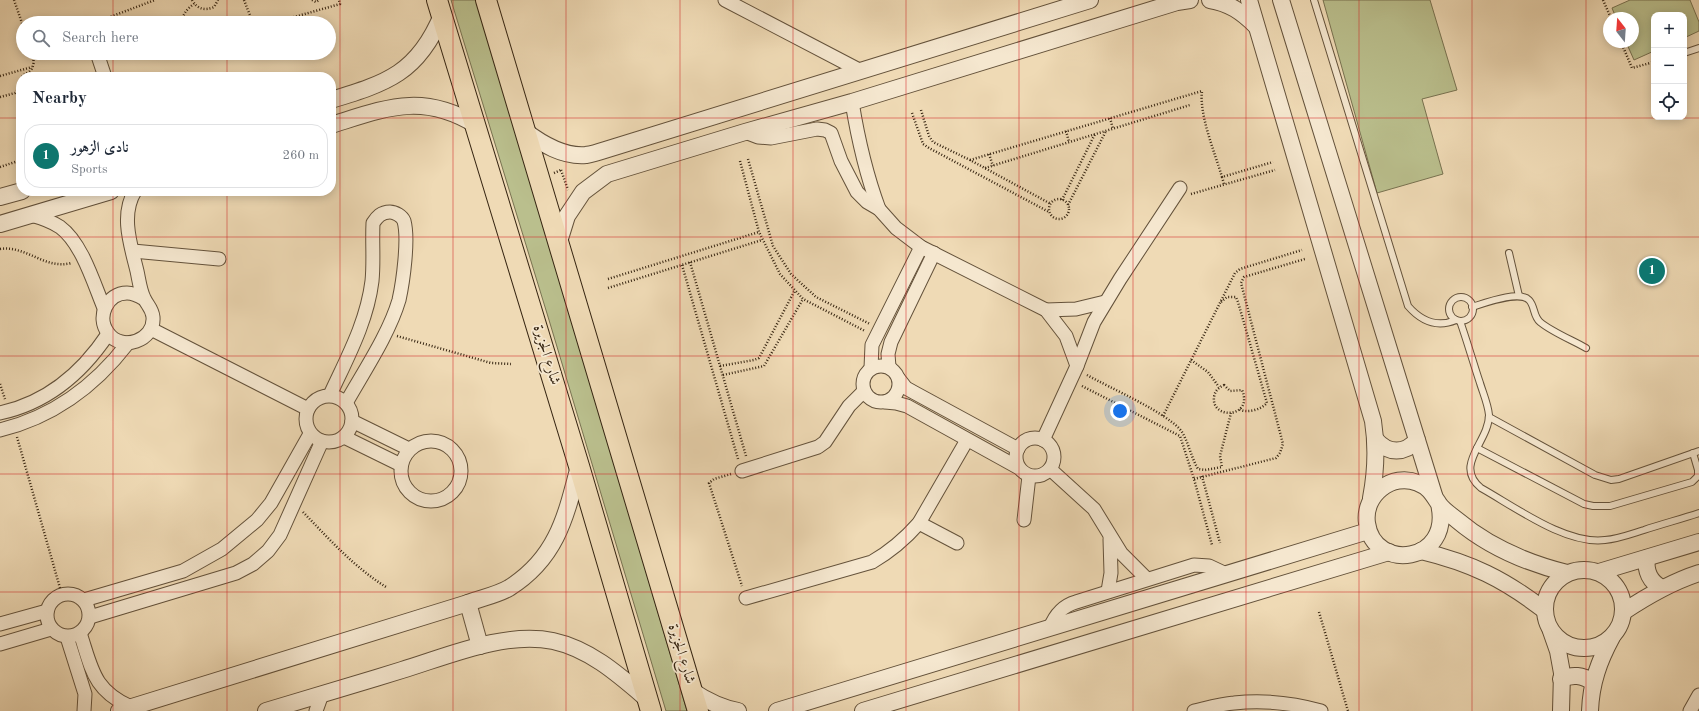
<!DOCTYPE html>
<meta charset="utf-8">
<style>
:root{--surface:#fff;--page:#f6f6f7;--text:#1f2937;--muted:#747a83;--line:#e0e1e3;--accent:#0f766e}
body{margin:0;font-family:"Old Standard TT",Amiri,serif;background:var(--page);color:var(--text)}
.controls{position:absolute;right:12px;top:12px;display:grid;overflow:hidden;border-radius:8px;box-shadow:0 2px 10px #0003}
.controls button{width:36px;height:36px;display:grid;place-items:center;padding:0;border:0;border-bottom:1px solid var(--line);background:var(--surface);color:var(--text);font:20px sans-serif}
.compass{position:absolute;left:1603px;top:12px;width:36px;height:36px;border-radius:50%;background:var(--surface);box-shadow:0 2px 10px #0003;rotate:343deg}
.you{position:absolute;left:1120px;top:411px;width:14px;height:14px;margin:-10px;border:3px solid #fff;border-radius:50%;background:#1a73e8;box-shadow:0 0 0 6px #1a73e833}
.badge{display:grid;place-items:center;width:26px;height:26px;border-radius:50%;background:var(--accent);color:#fff;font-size:13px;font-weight:700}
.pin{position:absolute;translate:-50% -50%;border:2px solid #fff;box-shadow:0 1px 4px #0006}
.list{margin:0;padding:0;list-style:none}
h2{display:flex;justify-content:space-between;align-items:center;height:52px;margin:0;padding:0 16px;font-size:17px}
h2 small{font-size:13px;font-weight:400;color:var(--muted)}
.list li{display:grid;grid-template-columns:26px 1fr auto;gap:12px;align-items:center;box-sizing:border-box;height:64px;margin:0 8px 8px;padding:0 8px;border:1px solid var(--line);border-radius:16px}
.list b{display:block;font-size:15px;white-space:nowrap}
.list p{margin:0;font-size:13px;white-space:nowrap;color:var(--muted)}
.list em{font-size:13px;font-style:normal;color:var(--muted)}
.icon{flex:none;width:22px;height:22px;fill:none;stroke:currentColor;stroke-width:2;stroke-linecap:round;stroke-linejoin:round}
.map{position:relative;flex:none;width:1699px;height:711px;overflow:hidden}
.search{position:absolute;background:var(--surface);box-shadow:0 2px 10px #0003;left:16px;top:16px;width:320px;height:44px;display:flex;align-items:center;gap:10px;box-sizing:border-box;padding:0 14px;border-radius:22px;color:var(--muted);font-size:15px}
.panel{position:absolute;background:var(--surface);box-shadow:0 2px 10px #0003;left:16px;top:72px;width:320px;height:124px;border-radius:16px}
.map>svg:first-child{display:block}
.green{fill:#babf8d;stroke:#787250}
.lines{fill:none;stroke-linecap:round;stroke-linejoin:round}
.service-casing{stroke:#64523b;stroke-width:8}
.minor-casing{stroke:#64523b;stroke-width:15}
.tertiary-casing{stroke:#64523b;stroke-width:18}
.primary-casing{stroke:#362512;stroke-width:22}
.path{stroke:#362512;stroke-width:2.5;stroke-dasharray:1 2;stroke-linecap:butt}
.service{stroke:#f5e7cf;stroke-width:6}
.minor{stroke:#f5e7cf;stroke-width:13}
.tertiary{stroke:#f5e7cf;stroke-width:16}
.primary{stroke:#efdab5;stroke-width:20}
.grid{fill:none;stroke:#d62828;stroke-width:1;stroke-opacity:0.55}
.labels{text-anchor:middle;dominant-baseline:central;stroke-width:3.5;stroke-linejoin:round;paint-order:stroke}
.street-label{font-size:15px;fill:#362512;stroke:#f5e7cf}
</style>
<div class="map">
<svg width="1699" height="711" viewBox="0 0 1699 711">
<rect width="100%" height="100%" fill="#efdab5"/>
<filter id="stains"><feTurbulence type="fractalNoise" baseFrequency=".005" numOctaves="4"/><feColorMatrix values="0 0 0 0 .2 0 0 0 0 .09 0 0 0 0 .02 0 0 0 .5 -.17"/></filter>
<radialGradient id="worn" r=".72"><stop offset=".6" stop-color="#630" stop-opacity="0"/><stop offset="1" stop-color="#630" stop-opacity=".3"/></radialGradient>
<g class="green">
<path d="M451,0H478L687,711H666L549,320Z"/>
<path d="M1323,0H1430L1457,90L1422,99L1443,174L1377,193Z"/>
<path d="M1630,0H1690L1699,22V31L1684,38V15H1654V51L1634,60L1626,42H1633V18H1616L1612,8Z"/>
</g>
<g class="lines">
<defs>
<g id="service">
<path d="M1314,0L1408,306C1421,321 1437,328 1456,320"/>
<path d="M1684,53L1699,48"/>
<path d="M1509,253L1519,296"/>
<circle cx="1461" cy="309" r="12"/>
<path d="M1472,307C1485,303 1519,290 1529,300C1535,306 1533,316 1540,322C1552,332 1572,340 1586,348"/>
<path d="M1460,321C1467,341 1473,362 1480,383C1483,393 1488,404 1489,415C1489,442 1453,465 1481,488C1515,507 1566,545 1605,540C1618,539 1631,534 1644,530C1662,524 1681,519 1699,513"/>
<path d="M1489,417L1595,475L1611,480L1619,479L1699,451"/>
<path d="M1477,448L1584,504L1593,506H1610L1692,482L1698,476V470L1693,453"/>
</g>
<g id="minor">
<path d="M725,0L861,71"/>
<path d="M97,53L105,77"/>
<path d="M852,102C858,139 866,174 879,209"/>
<path d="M745,132L758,137L771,138L817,129L825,130L831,133L841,161L857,192L867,202L879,209L896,228L921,247L1046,310L1066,336L1077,366"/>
<path d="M135,191C120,215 131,246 137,271C139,280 140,290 144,298C147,305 152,308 153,317C155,341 121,352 108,333C96,317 107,293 127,293C133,293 139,296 144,299"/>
<path d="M31,215C42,218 51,221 60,227C82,243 94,284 104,308"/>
<path d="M133,251L219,259"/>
<path d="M1046,310L1076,309L1105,302"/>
<path d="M151,329L308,409"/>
<circle cx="881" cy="384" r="18"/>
<path d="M889,367L888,354L891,342L934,253"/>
<path d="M871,368L872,345L921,247"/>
<path d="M899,379L906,388L915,393L1018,449"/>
<path d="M330,395C347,358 367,322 372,281C374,262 372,242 373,223C377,217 381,212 390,212C395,212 402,216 404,221C409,239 403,282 399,300C389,334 364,371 346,403"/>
<circle cx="329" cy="419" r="23"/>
<path d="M885,402L896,403L907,406L1019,468"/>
<path d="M0,413C46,403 82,373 108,334"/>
<path d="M352,421L409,449"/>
<path d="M0,430C53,417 95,386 128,343"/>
<path d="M344,437L401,465"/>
<circle cx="1035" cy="457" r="19"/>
<path d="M1043,440L1077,366L1094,322L1120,279L1180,188"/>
<circle cx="431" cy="471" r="30"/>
<path d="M1050,469L1094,509L1121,553L1147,579"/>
<path d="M742,471L818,447L825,442L849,406L864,391"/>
<path d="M1024,520L1029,476"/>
<path d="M919,523L957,543"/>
<path d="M1108,591L1111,573L1110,539"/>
<circle cx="68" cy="615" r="21"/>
<path d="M746,598L872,562C891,551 905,539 919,523L967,440"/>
<path d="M84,600L183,571L222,549L257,520L271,503L310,434"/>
<path d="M90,617L236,573L253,564L268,551L280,535L322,441"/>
<path d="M0,624L47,611"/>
<path d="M1050,628C1055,615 1062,606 1076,602L1194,565L1209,566L1226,574"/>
<path d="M80,633C92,669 93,690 131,707"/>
<path d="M67,637L85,694L84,711"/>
<path d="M0,644L51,629"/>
<path d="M316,711L322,694"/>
<path d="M1194,711C1207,708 1221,704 1234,703C1263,700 1293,703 1321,711"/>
<path d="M1690,711L1699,695"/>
</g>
<g id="tertiary">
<path d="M1210,0C1229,3 1242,12 1256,26"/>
<path d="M1249,0L1373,421C1377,447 1376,472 1371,498"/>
<path d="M1281,0L1434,495"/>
<path d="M331,100C387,83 418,73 442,15"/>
<path d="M331,125C386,108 422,92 476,125"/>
<path d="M525,131C542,144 563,157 586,155C592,154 599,152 605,150L1090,0"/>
<path d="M0,197L22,191"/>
<path d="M0,224L111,191"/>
<path d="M558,245L567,216L583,192L607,174L745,132L852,102L1177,2L1190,0"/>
<path d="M1376,440C1388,454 1405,454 1417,440"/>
<path d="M1439,504C1453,563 1374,573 1367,523C1363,495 1392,472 1418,483C1429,487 1433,495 1439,504C1443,510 1451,515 1457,520C1489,547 1527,563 1567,573"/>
<path d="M1421,551C1471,563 1504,579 1544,610"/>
<path d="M1647,558C1645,571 1650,582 1662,588"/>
<circle cx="1584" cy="609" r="39"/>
<path d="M1599,572L1699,542"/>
<path d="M468,603L480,646"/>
<path d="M1623,612C1647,596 1671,582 1699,573"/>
<path d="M1551,631L1558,651L1562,673L1561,711"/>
<path d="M1561,679C1573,674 1582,675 1593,682"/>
<path d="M692,691C707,701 721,708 738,711"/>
<path d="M119,711L468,603C481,598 497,595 509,588C557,558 566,516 579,466"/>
<path d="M266,711C312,697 357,684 402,670C448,656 505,631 553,641C590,649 619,675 647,699"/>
<path d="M777,711L1368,531"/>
<path d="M863,711L1389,552"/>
<path d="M1590,711C1591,683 1599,661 1612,637"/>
</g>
<g id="primary">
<path d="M437,0L579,466L651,711"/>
<path d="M486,0L698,711"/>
</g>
</defs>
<use href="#service" class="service-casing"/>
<use href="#minor" class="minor-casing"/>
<use href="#tertiary" class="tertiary-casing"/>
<use href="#primary" class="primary-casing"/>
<g class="path">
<path d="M14,0L23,26"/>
<path d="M192,0C197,9 205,11 214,7L218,0"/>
<path d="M244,0L251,18L255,23"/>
<path d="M312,0L316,2L319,0"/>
<path d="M1603,0L1611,18"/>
<path d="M94,23L155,0"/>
<path d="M179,23C185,14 184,11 194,4"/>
<path d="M273,23L340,4L339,0"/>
<path d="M1621,42L1632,68L1654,62"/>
<path d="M0,76L32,67"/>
<path d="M22,77C24,74 26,74 29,72C35,67 34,59 32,53"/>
<path d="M0,97L15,93L19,88V82L21,78"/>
<path d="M921,110L929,136L933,142L970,160L1051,204"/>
<path d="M912,113L923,144L929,148L1049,212"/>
<path d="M1110,118L1113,129"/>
<path d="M1066,131L1069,142"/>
<path d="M989,154L993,166"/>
<path d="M748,159L773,246L791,274L816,297L870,324"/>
<path d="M970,160L1202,91C1199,115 1215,153 1222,177L1273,162"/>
<path d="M740,161L759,232L780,274L803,299L865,331"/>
<path d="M0,167L21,160"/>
<path d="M985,168L1190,105"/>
<path d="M561,170L568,190"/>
<path d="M554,173L561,170"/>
<path d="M1222,177L1224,184"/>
<path d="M1191,194L1275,170"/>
<circle cx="1059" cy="209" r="10"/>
<path d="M1062,200L1095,134"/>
<path d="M1068,205L1106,131"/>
<path d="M0,249C26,245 45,270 71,263"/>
<path d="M690,262L746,456"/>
<path d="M682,265L738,459"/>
<path d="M608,279L759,232"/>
<path d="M608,288L762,240"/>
<path d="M1221,302L1227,297H1236L1238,302L1267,403C1262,409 1247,414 1239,409"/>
<path d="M397,336L491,363L511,364"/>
<path d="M1191,360L1208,372L1219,387"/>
<path d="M720,366L754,360L759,358L795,290"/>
<path d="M723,375L764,366L803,299"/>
<path d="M1087,375C1108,387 1170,414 1182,432C1189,444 1191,457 1198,469L1205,470L1222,467L1220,456L1231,413"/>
<path d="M0,384L5,399"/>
<path d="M1224,385L1230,391L1242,390C1254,418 1211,420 1214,397C1215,391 1218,388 1224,385Z"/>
<path d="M1082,386L1180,436L1194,479L1212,545"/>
<path d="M1163,416L1235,273L1240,269L1302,250"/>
<path d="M17,437L62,595"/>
<path d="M731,474L714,479L709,483L742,586"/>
<path d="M1202,476L1220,543"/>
<path d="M1194,479L1276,458L1280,453L1283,444L1241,283L1244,277L1305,259"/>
<path d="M303,512C329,539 354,567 386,587"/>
<path d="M1319,612L1348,711"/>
</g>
<use href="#service" class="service"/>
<use href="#minor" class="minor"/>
<use href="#tertiary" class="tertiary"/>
<use href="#primary" class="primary"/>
</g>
<path class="grid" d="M113,0V23M227,0V23M340,0V711M453,0V711M566,0V711M680,0V711M793,0V711M906,0V711M1019,0V711M1133,0V711M1246,0V711M1359,0V711M1472,0V711M1586,0V711M113,53V77M227,53V77M0,118H21M331,118H1699M113,191V711M227,191V711M0,237H1699M0,356H1699M0,474H1699M0,592H1699"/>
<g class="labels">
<g class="street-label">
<text transform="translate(546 355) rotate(73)">شارع الجزيرة</text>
<text transform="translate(681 654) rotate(73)">شارع الجزيرة</text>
</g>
</g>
<rect width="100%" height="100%" filter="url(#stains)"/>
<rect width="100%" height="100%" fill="url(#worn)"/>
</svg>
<div class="controls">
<button>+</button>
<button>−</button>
<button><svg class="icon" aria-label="locate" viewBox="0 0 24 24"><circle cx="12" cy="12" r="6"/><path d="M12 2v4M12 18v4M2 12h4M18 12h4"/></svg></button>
</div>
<svg class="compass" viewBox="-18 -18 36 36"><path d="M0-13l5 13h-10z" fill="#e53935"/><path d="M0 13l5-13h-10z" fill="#747a83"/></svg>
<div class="you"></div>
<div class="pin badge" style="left:1652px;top:271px">1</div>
<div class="search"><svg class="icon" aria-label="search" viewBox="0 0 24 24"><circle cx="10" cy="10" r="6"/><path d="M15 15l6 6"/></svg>Search here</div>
<section class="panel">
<h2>Nearby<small></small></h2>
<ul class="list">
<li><span class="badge">1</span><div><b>نادى الزهور</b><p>Sports</p></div><em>260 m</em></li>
</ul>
</section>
</div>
